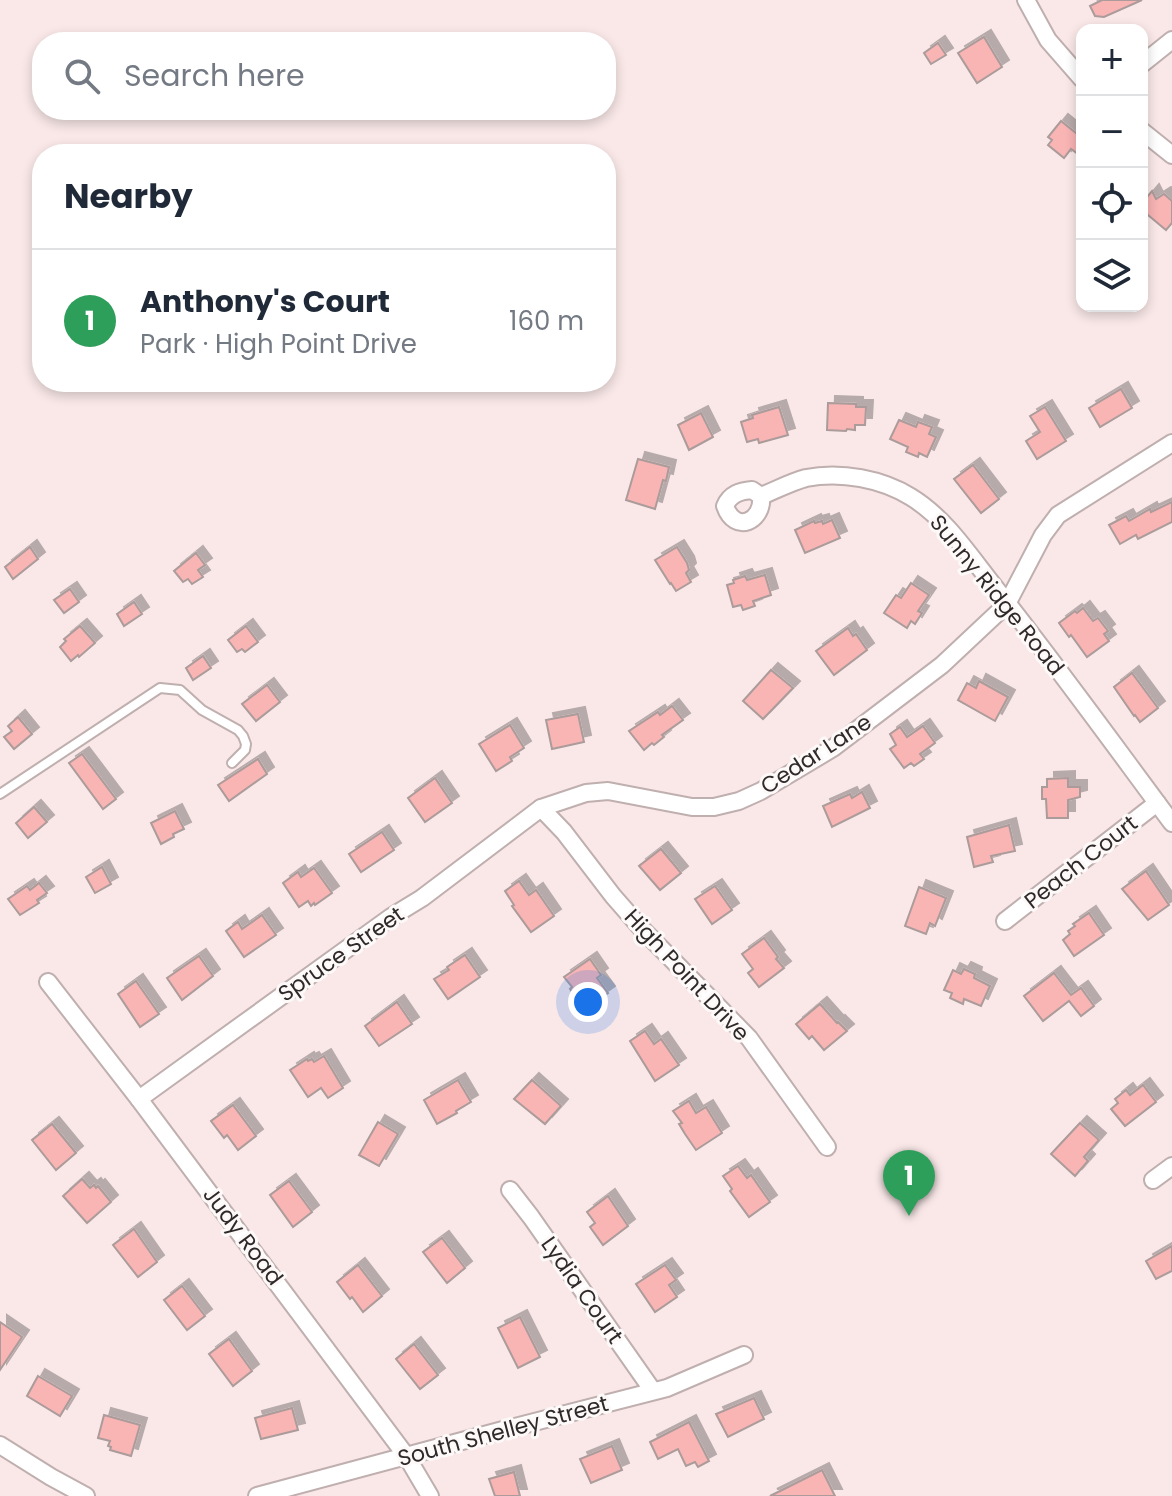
<!DOCTYPE html>
<meta charset="utf-8">
<style>
:root{--surface:#fff;--page:#f2f2f3;--text:#1f2937;--muted:#747a83;--line:#e0e1e3;--accent:#0b8043}
body{margin:0;font-family:Poppins,sans-serif;background:var(--page);color:var(--text)}
.controls{position:absolute;right:24px;top:24px;display:grid;overflow:hidden;border-radius:16px;box-shadow:0 4px 12px #0003}
.controls button{width:72px;height:72px;display:grid;place-items:center;padding:0;border:0;border-bottom:2px solid var(--line);background:var(--surface);color:var(--text);font:40px sans-serif}
.you{position:absolute;left:588px;top:1002px;width:28px;height:28px;margin:-20px;border:6px solid #fff;border-radius:50%;background:#1a73e8;box-shadow:0 0 0 12px #1a73e833}
.badge{display:grid;place-items:center;width:52px;height:52px;border-radius:50%;background:var(--accent);color:#fff;font-size:26px;font-weight:700}
.pin{position:absolute;translate:-50% -66px;filter:drop-shadow(0 2px 4px #0008)}
.pin::after{content:'';position:absolute;top:42px;width:28px;height:24px;background:inherit;clip-path:polygon(0 0,100% 0,50% 100%)}
.list{margin:0;padding:0;list-style:none}
h2{display:flex;justify-content:space-between;align-items:center;height:104px;margin:0;padding:0 32px;font-size:34px}
h2 small{font-size:26px;font-weight:400;color:var(--muted)}
.list li{display:grid;grid-template-columns:52px 1fr auto;gap:24px;align-items:center;box-sizing:border-box;height:144px;padding:0 32px;border-top:2px solid var(--line)}
.list b{display:block;font-size:30px;white-space:nowrap}
.list p{margin:0;font-size:26px;white-space:nowrap;color:var(--muted)}
.list em{font-size:26px;font-style:normal;color:var(--muted)}
.icon{flex:none;width:44px;height:44px;fill:none;stroke:currentColor;stroke-width:2;stroke-linecap:round;stroke-linejoin:round}
.map{position:relative;flex:none;width:1172px;height:1496px;overflow:hidden}
.search{position:absolute;background:var(--surface);box-shadow:0 4px 12px #0003;left:32px;top:32px;width:584px;height:88px;display:flex;align-items:center;gap:20px;box-sizing:border-box;padding:0 28px;border-radius:32px;color:var(--muted);font-size:30px}
.panel{position:absolute;background:var(--surface);box-shadow:0 4px 12px #0003;left:32px;top:144px;width:584px;height:248px;border-radius:32px}
.map>svg:first-child{display:block}
.building{fill:#f9b4b4;stroke:#ab9b9a;stroke-width:2;filter:url(#shadow)}
.lines{fill:none;stroke-linecap:round;stroke-linejoin:round}
.service-casing{stroke:#bfafae;stroke-width:12}
.minor-casing{stroke:#bfafae;stroke-width:20}
.service{stroke:#fff;stroke-width:8}
.minor{stroke:#fff;stroke-width:16}
.labels{text-anchor:middle;dominant-baseline:central;stroke-width:6;stroke-linejoin:round;paint-order:stroke}
.street-label{font-size:22px;fill:#2f2929;stroke:#fdf9f9}
</style>
<div class="map">
<svg width="1172" height="1496" viewBox="0 0 1172 1496">
<defs>
<filter id="shadow"><feDropShadow dx="7" dy="-7" stdDeviation="0" flood-color="#0004"/></filter>
</defs>
<rect width="100%" height="100%" fill="#fae8e8"/>
<g class="building">
<path d="M1102,0H1142L1104,17L1095,16L1090,6Z"/>
<path d="M984,37L1002,67L977,83L958,53Z"/>
<path d="M938,43L946,55L931,64L924,53Z"/>
<path d="M1061,121L1082,138V157L1071,149L1064,158L1048,145L1052,140L1048,137Z"/>
<path d="M1152,191L1156,199L1164,194L1172,201V223L1166,230L1142,210V203Z"/>
<path d="M1121,389L1132,408L1100,427L1089,408Z"/>
<path d="M828,403L856,404V407H866L865,425H855V430L847,429L846,431L827,430Z"/>
<path d="M779,407L788,435L759,443L758,439L747,442L741,422L753,418L752,415Z"/>
<path d="M1045,407L1066,441L1037,459L1026,441L1040,432L1030,416Z"/>
<path d="M701,413L713,437L689,450L678,425Z"/>
<path d="M899,420L916,427L918,422L932,427L929,434L936,437L927,457L919,453L918,457L906,452L908,447L890,439Z"/>
<path d="M638,459L669,467L666,481L663,480L655,509L626,500Z"/>
<path d="M973,465L999,499L981,513L954,479Z"/>
<path d="M1172,502V522L1138,539L1136,535L1120,544L1109,525L1126,516L1129,521L1150,509L1151,512Z"/>
<path d="M832,520L840,538L805,553L795,530L814,521L815,523L822,521L823,524Z"/>
<path d="M30,547L38,559L13,579L5,567Z"/>
<path d="M677,547L687,563L689,570L686,573L691,582L676,591L671,583L670,584L655,560Z"/>
<path d="M196,553L205,565L198,570L203,577L192,584L188,579L183,582L174,571Z"/>
<path d="M765,575L771,595L753,601L755,606L743,610L741,605L733,607L727,585L734,583L733,580L745,576L747,580Z"/>
<path d="M911,583L929,595L918,611L922,613L915,624L911,621L907,628L884,613L896,595L901,598Z"/>
<path d="M70,589L79,602L64,613L54,600Z"/>
<path d="M134,602L142,614L124,626L117,614Z"/>
<path d="M1083,608L1093,621L1098,618L1108,631L1104,634L1109,641L1087,657L1071,635L1069,637L1059,623L1075,611L1077,613Z"/>
<path d="M80,626L95,643L79,657L78,655L71,661L60,647L66,641L64,639Z"/>
<path d="M246,626L258,642L245,652L242,649L237,652L228,640Z"/>
<path d="M848,628L853,636L856,634L867,650L834,675L816,651Z"/>
<path d="M203,656L211,668L193,680L186,668Z"/>
<path d="M771,670L793,688L763,719L743,701Z"/>
<path d="M1132,673L1158,708L1140,722L1135,715L1134,716L1114,687Z"/>
<path d="M979,681L1008,697L995,721L958,700L967,683L976,688Z"/>
<path d="M267,685L280,702L256,721L242,704Z"/>
<path d="M672,706L683,720L662,735L664,737L654,745L652,743L644,750L629,731L658,712L660,715Z"/>
<path d="M578,714L584,742L552,749L546,720Z"/>
<path d="M18,717L32,734L14,749L4,737L12,731L8,726Z"/>
<path d="M510,725L524,748L510,757L512,761L496,771L479,744Z"/>
<path d="M923,726L935,743L920,754L924,759L914,766L911,763L904,768L890,749L896,745L890,734L900,727L907,737Z"/>
<path d="M82,754L116,799L103,809L69,763Z"/>
<path d="M258,759L267,774L229,801L218,785Z"/>
<path d="M435,778L452,803L425,822L408,798Z"/>
<path d="M1068,778V787H1080V797L1068,800V818H1047L1046,799H1042V787H1047V779Z"/>
<path d="M862,792L870,808L832,827L823,806L850,794L852,798Z"/>
<path d="M34,807L47,822L28,838L16,823Z"/>
<path d="M175,811L184,829L173,834L174,837L161,844L151,823Z"/>
<path d="M1009,825L1015,851L991,856L993,862L974,867L967,837Z"/>
<path d="M382,832L394,850L361,872L349,854Z"/>
<path d="M661,849L681,873L660,890L639,866Z"/>
<path d="M102,867L111,884L95,893L86,877Z"/>
<path d="M314,868L332,893L315,905L314,903L311,906L308,901L299,907L283,883L298,872L301,877Z"/>
<path d="M1146,871L1169,905L1148,920L1122,889Z"/>
<path d="M519,881L529,895L536,890L554,916L531,932L512,906L514,905L505,891Z"/>
<path d="M39,883L47,893L37,900L39,903L20,915L8,899L27,886L30,890Z"/>
<path d="M715,886L732,910L712,924L695,899Z"/>
<path d="M919,887L946,898L935,926L930,923L926,934L905,926Z"/>
<path d="M1089,913L1104,935L1074,956L1063,940L1070,934L1068,931L1075,926L1073,924Z"/>
<path d="M262,915L276,935L244,957L226,931L238,922L242,929Z"/>
<path d="M764,938L778,957L776,959L784,968L759,987L748,973L753,969L742,954Z"/>
<path d="M465,955L480,977L448,999L434,979L449,970L447,967Z"/>
<path d="M199,956L213,976L182,1000L167,978Z"/>
<path d="M590,959L601,975L597,978L608,993L584,1010L570,989L572,987L564,977Z"/>
<path d="M964,969L975,974L974,978L990,986L981,1006L964,999L963,1004L950,998L952,993L944,990L953,970L961,974Z"/>
<path d="M1054,973L1071,995L1081,988L1094,1006L1081,1016L1069,1001L1043,1021L1024,996Z"/>
<path d="M136,981L159,1014L140,1027L118,994Z"/>
<path d="M397,1002L412,1024L379,1046L365,1026Z"/>
<path d="M820,1004L837,1023L838,1022L847,1031L824,1050L812,1036L809,1039L796,1024Z"/>
<path d="M645,1031L654,1044L661,1039L679,1065L655,1081L630,1041Z"/>
<path d="M324,1056L343,1088L328,1098L321,1088L308,1097L290,1070L307,1059L308,1061L312,1059L314,1062Z"/>
<path d="M458,1080L471,1102L456,1111L457,1113L437,1124L424,1100Z"/>
<path d="M532,1080L561,1106L545,1124L514,1099Z"/>
<path d="M1143,1085L1156,1102L1125,1126L1111,1109L1118,1103L1115,1099L1126,1090L1130,1095Z"/>
<path d="M689,1101L696,1113L706,1107L722,1133L696,1150L685,1134L679,1124L682,1123L673,1111Z"/>
<path d="M233,1105L256,1136L238,1150L227,1135L224,1138L211,1121Z"/>
<path d="M378,1122L398,1134L379,1166L359,1155Z"/>
<path d="M1080,1123L1099,1140L1084,1157L1088,1161L1075,1176L1051,1154Z"/>
<path d="M52,1124L76,1153L56,1170L32,1140Z"/>
<path d="M738,1166L747,1178L751,1175L770,1202L749,1217L730,1191L732,1189L723,1176Z"/>
<path d="M82,1179L90,1188L94,1185L96,1188L98,1186L111,1202L87,1223L63,1196Z"/>
<path d="M289,1181L312,1212L293,1227L270,1195Z"/>
<path d="M608,1196L628,1226L603,1245L590,1227L595,1223L587,1212Z"/>
<path d="M134,1229L157,1262L138,1277L113,1245Z"/>
<path d="M442,1238L465,1268L447,1283L423,1252Z"/>
<path d="M1172,1246V1271L1156,1279L1146,1261Z"/>
<path d="M358,1265L382,1296L363,1312L352,1297L350,1299L337,1282Z"/>
<path d="M665,1265L676,1280L669,1285L677,1297L655,1312L636,1284Z"/>
<path d="M182,1286L205,1316L187,1330L164,1300Z"/>
<path d="M520,1317L540,1357L518,1368L498,1328Z"/>
<path d="M0,1322L22,1337L0,1370Z"/>
<path d="M229,1339L252,1371L233,1386L209,1354Z"/>
<path d="M414,1344L438,1375L420,1389L396,1359Z"/>
<path d="M38,1376L72,1396L60,1416L27,1396Z"/>
<path d="M754,1398L764,1419L728,1437L716,1414Z"/>
<path d="M292,1408L298,1430L261,1439L255,1418Z"/>
<path d="M104,1415L140,1425L131,1456L110,1450L111,1447L108,1446L110,1441L98,1438Z"/>
<path d="M689,1422L709,1461L698,1467L695,1462L686,1466L678,1449L658,1459L650,1442Z"/>
<path d="M612,1446L622,1470L591,1483L580,1459Z"/>
<path d="M822,1470L835,1496H770Z"/>
<path d="M514,1472L520,1496H495L489,1479Z"/>
</g>
<g class="lines">
<defs>
<path id="service" d="M0,794L160,688L180,690L202,710L238,730L243,736L246,744L245,750L232,763"/>
<g id="minor">
<path d="M1026,0L1048,40L1082,79"/>
<path d="M1142,64L1172,40"/>
<path d="M1142,131L1172,155"/>
<path d="M752,490L761,496C764,521 735,535 725,506C730,494 740,491 752,490Z"/>
<path d="M761,496C776,490 791,482 806,478C841,471 882,479 911,497C947,519 971,558 997,590C1057,666 1114,745 1172,823"/>
<path d="M541,808L564,832L613,896L641,928L749,1038L827,1147"/>
<path d="M1005,921L1157,803"/>
<path d="M48,982L139,1099L407,1457L430,1496"/>
<path d="M139,1099L391,917L422,898L541,808L586,793L608,791L692,807H714L739,801L761,791L833,748L942,665L1007,604L1043,535L1058,515L1172,443"/>
<path d="M1153,1180L1172,1166"/>
<path d="M510,1190L531,1217L653,1391"/>
<path d="M0,1445L51,1477L86,1496"/>
<path d="M257,1496L503,1430L667,1388L744,1355"/>
</g>
</defs>
<use href="#service" class="service-casing"/>
<use href="#minor" class="minor-casing"/>
<use href="#service" class="service"/>
<use href="#minor" class="minor"/>
</g>
<g class="labels">
<g class="street-label">
<text transform="translate(997 595) rotate(51)">Sunny Ridge Road</text>
<text transform="translate(816 754) rotate(-33)">Cedar Lane</text>
<text transform="translate(1081 862) rotate(-38)">Peach Court</text>
<text transform="translate(341 954) rotate(-35)">Spruce Street</text>
<text transform="translate(687 975) rotate(47)">High Point Drive</text>
<text transform="translate(243 1236) rotate(53)">Judy Road</text>
<text transform="translate(582 1290) rotate(55)">Lydia Court</text>
<text transform="translate(503 1431) rotate(-15)">South Shelley Street</text>
</g>
</g>
</svg>
<div class="controls">
<button>+</button>
<button>−</button>
<button><svg class="icon" aria-label="locate" viewBox="0 0 24 24"><circle cx="12" cy="12" r="6"/><path d="M12 2v4M12 18v4M2 12h4M18 12h4"/></svg></button>
<button><svg class="icon" aria-label="layers" viewBox="0 0 24 24"><path d="M12 4l9 5-9 5-9-5zM3 14l9 5 9-5"/></svg></button>
</div>
<div class="you"></div>
<div class="pin badge" style="left:909px;top:1216px;background:#2e9e5b">1</div>
<div class="search"><svg class="icon" aria-label="search" viewBox="0 0 24 24"><circle cx="10" cy="10" r="6"/><path d="M15 15l6 6"/></svg>Search here</div>
<section class="panel">
<h2>Nearby<small></small></h2>
<ul class="list">
<li><span class="badge" style="background:#2e9e5b">1</span><div><b>Anthony's Court</b><p>Park · High Point Drive</p></div><em>160 m</em></li>
</ul>
</section>
</div>
